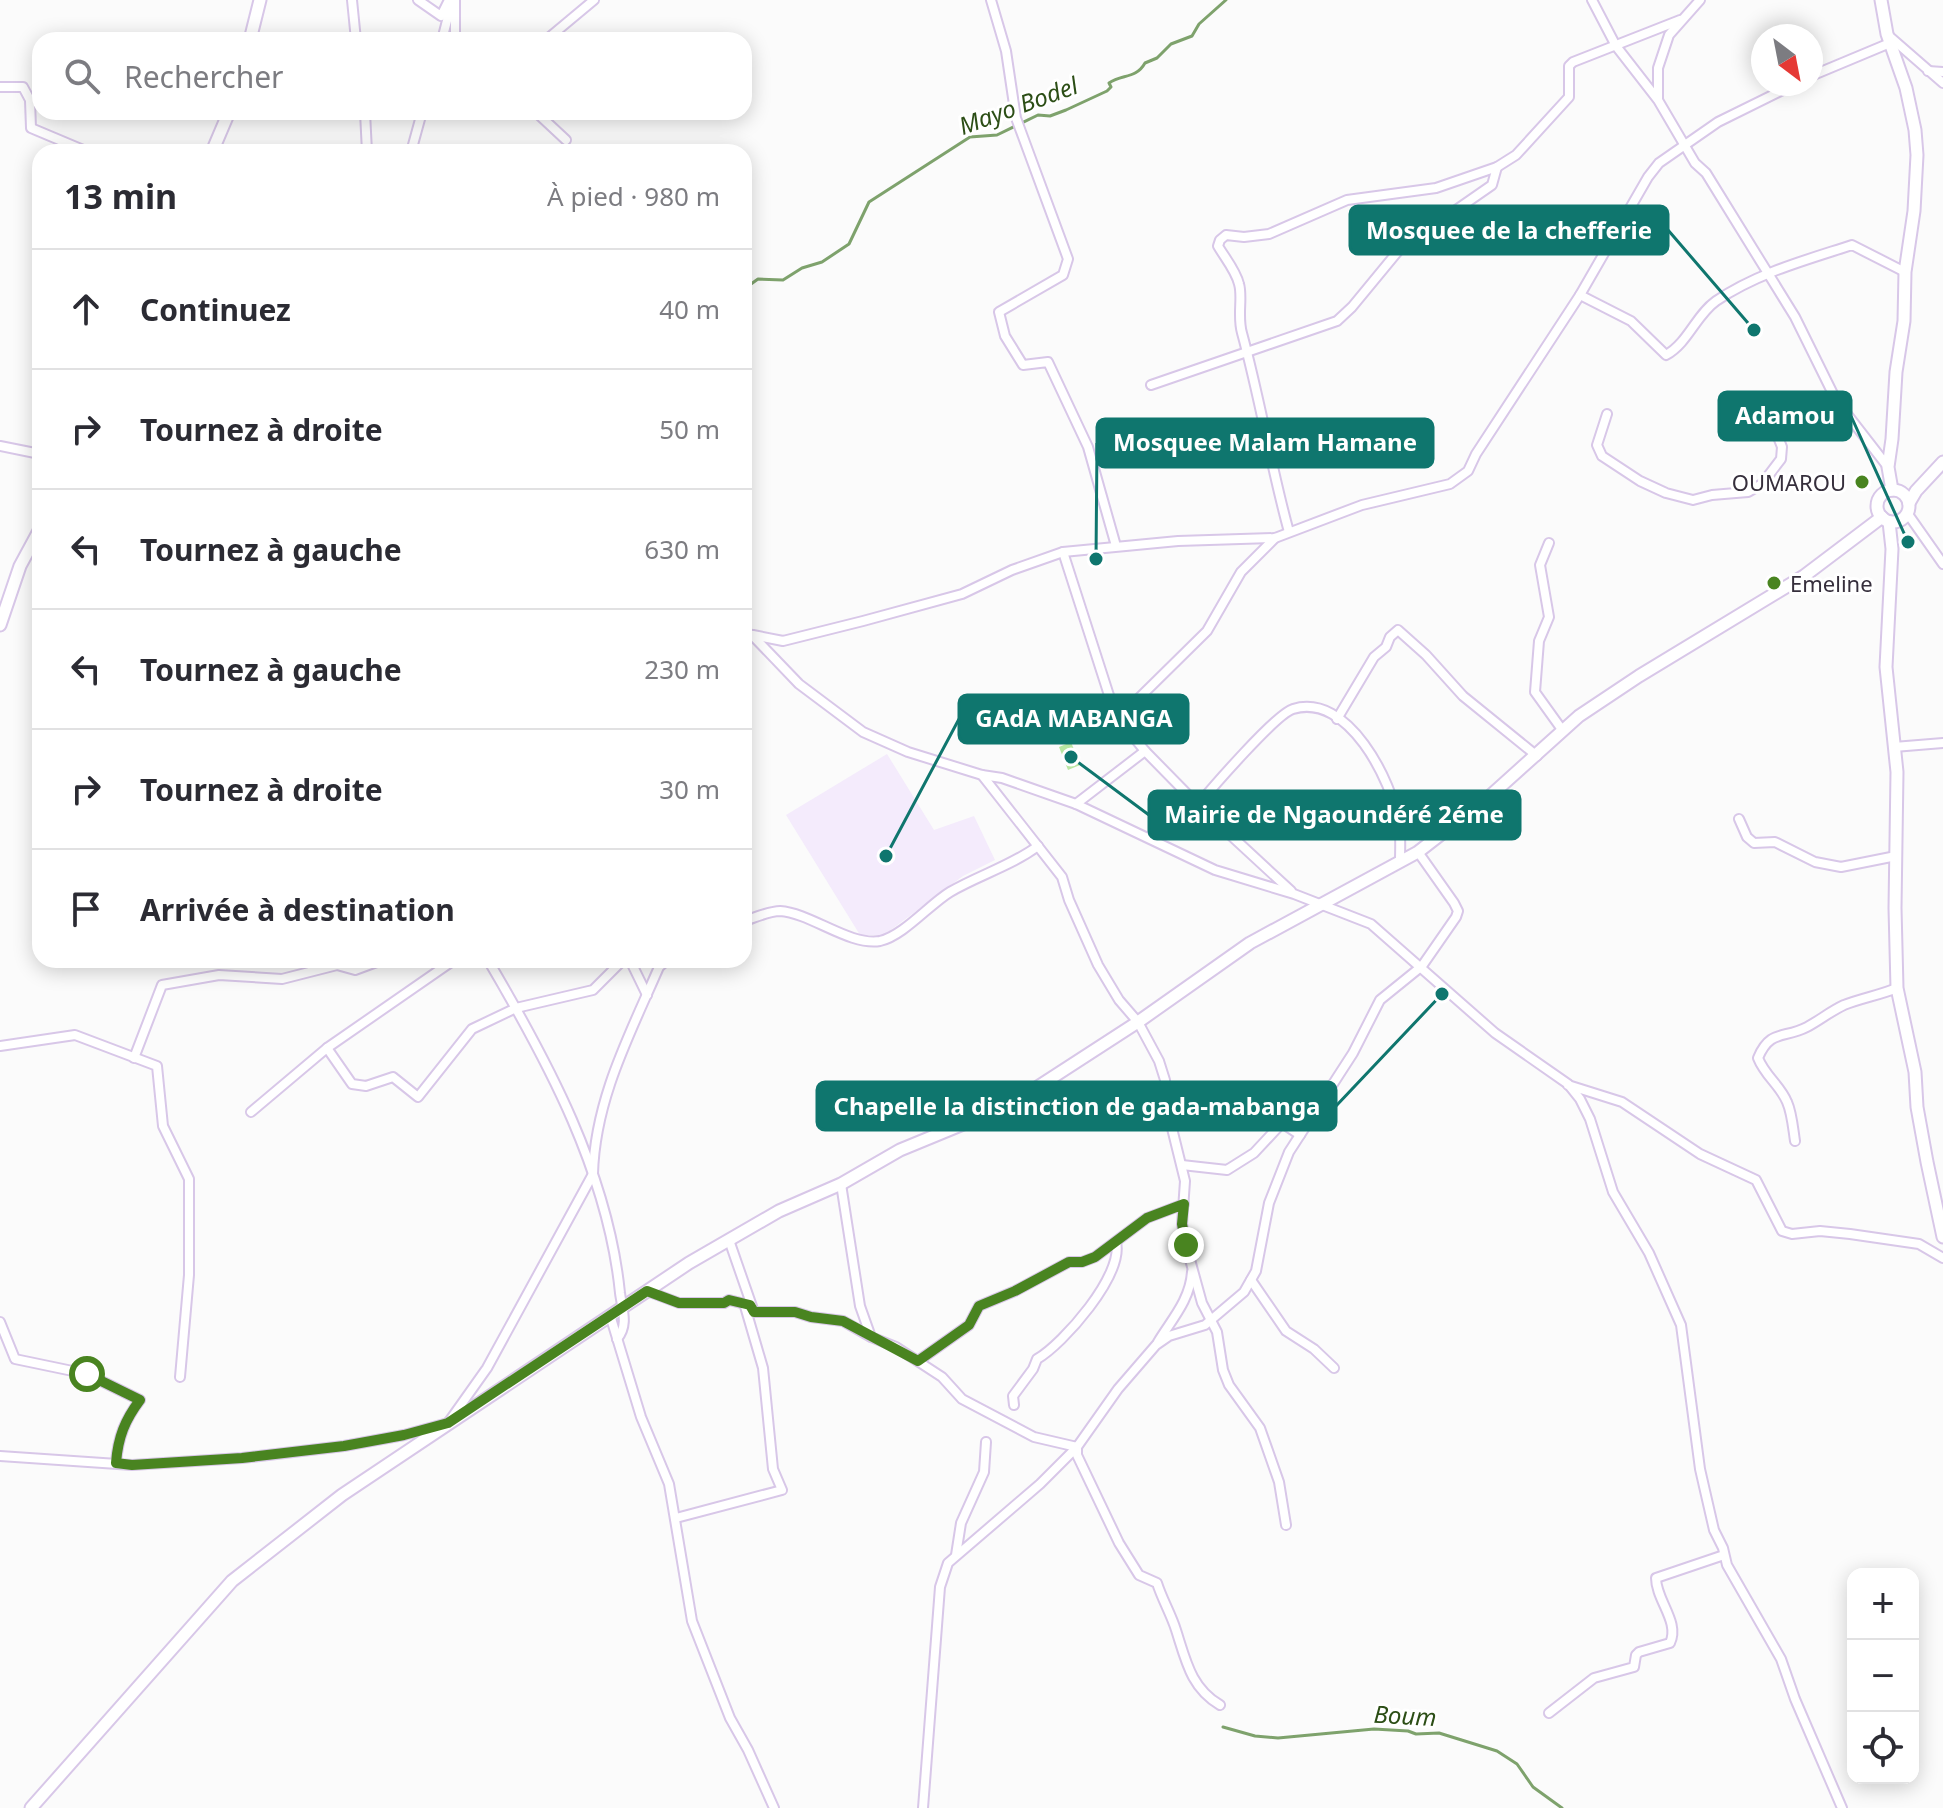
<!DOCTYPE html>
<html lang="fr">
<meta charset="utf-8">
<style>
:root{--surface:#fff;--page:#f7f7f7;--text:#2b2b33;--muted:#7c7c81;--line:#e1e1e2}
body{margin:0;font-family:"Noto Sans",sans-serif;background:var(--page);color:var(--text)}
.controls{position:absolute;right:24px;bottom:24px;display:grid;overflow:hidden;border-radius:16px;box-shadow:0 4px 20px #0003}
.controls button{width:72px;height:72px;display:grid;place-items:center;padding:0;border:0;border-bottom:2px solid var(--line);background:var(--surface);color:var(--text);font:40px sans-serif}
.compass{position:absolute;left:1751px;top:24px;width:72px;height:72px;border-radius:50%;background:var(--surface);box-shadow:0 4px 20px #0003;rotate:148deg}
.stop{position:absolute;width:24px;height:24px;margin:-18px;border:6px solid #498420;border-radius:50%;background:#fff}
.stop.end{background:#498420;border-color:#fff;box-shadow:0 2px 8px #0008}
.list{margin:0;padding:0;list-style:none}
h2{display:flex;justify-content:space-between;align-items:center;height:104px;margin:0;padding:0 32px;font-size:34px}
h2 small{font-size:26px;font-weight:400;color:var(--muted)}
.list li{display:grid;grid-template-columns:52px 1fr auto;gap:24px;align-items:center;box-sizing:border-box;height:120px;padding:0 32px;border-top:2px solid var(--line)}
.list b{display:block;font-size:30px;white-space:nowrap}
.list em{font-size:26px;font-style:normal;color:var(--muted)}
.icon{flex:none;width:44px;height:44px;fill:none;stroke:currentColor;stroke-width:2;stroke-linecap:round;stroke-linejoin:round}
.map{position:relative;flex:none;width:1943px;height:1808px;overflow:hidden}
.search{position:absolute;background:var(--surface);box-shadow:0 4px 20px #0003;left:32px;top:32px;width:720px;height:88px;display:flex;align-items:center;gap:20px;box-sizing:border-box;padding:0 28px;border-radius:24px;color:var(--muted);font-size:30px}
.panel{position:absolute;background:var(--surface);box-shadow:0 4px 20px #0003;left:32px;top:144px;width:720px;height:824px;border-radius:24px}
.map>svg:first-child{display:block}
.built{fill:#f4ebfc}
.grass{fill:#b9e6a2}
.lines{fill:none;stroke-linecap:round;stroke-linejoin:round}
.stream{stroke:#7ea26c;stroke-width:3}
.street-casing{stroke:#d8c7e8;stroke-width:12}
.secondary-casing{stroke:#d8c7e8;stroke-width:15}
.street{stroke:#fff;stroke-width:8}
.secondary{stroke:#fff;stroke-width:11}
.route{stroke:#498420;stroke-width:10}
.poi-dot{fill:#498420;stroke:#fff;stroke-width:3}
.labels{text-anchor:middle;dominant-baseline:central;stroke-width:6;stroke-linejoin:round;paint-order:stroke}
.poi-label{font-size:22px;fill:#362f3c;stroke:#fff;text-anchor:end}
.water-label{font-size:24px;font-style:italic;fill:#2c4e16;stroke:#fff}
.leader{fill:none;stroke:#0f766e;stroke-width:3}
.callout-dot{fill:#0f766e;stroke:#fff;stroke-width:3}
.callout{fill:#0f766e;stroke:#0f766e;stroke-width:3}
.callout-label{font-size:24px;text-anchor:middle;font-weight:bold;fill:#fff}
</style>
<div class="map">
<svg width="1943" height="1808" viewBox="0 0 1943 1808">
<rect width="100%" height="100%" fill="#fbfbfb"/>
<path class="built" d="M887,754L934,830L974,816L995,860L963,876L884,935H860L786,815Z"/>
<path class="grass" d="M1071,742L1080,765L1068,770L1059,747Z"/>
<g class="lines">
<g class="stream">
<path d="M744,289L758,279L783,280L802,268L822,262L849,244L869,202L970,137L997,135L1038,115L1050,116L1066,110L1107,91L1111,87L1109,83C1122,74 1136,79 1145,63L1157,58L1171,44L1192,36L1199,24L1226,0"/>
<path d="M1223,1727L1255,1736L1278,1738L1374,1729L1408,1731L1416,1734L1439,1733L1497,1751L1517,1764L1533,1787L1562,1808"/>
</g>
<defs>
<g id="street">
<path d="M352,0L356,40"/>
<path d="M418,0L441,16L449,0"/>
<path d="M991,0L1006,51L1016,118L1068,259L1063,275L999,312L1005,336L1023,365L1048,362L1088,447L1116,546"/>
<path d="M1592,0L1616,46L1658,100L1695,163L1706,173L1795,317L1836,400L1888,467"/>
<path d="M1889,36L1943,83"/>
<path d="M442,40L451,5"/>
<path d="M455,40V0"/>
<path d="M546,40L594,0"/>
<path d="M1928,71L1943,72"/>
<path d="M1811,76L1890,43"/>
<path d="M0,87H23L30,100L31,128L88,152"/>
<path d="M1658,99V68L1669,35L1700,0"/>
<path d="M365,112L367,152"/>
<path d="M536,112L566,140"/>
<path d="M411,152L422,112"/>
<path d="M1580,295L1631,321L1666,355C1688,343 1696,315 1716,301C1757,273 1806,260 1852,245L1905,272"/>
<path d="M1151,385L1337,321L1352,307L1413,233L1456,210L1492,185L1497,167"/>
<path d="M1607,414L1597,445L1602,456L1640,481L1666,493L1693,500L1712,495L1748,492L1762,484L1781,459L1782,447L1776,432C1784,412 1818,407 1836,400"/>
<path d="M0,446L40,454"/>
<path d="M1906,516L1910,517L1943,564"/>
<path d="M1289,532C1271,467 1260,399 1242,333C1237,316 1243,297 1239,284C1236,271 1225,258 1218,246L1220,240L1226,235L1244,237L1269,234L1347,200L1436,188L1497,167L1516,155L1569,97V66L1573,62L1680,20"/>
<path d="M1275,538L1241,572L1207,631L1137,700L1126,704L1115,714L1145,751L1198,805L1291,891"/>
<path d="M1549,543L1540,565L1549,617L1539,641L1535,692L1563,731"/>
<path d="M1063,552L1115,714"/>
<path d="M744,632L752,635L799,684L863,732L908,752L982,775L1002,778L1076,804L1215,870L1294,894L1371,924L1495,1033L1568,1084L1580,1099L1590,1119L1613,1192L1649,1253L1681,1325L1700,1469L1714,1530L1723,1548L1727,1565L1781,1659L1795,1699L1842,1808"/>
<path d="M753,635L783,641L863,621L962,594L1012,570L1063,552L1178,541L1275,538L1362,505L1450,484L1468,471L1476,454L1580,295L1648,177L1659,163L1718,122L1795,84"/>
<path d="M1337,719L1374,657L1386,647L1390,637L1398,630L1426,655L1463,696L1537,756"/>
<path d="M1894,747L1943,743"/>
<path d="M982,775L1062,877L1069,900L1098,965L1119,1000L1138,1022L1159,1061L1165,1080L1167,1108L1185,1181L1182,1224L1186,1245L1202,1303L1217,1332L1223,1370L1229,1385L1260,1428L1279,1482L1286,1525"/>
<path d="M1076,804L1145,751"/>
<path d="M1198,805C1212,788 1276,714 1293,709C1348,692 1392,781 1399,824C1401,836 1400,849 1400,861"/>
<path d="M1739,819L1747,837L1754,843L1775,842L1815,862L1841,867L1896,856"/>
<path d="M744,921C754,918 769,911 780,911C811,913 849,946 880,941C903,936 930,904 950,892C979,875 1011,866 1038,846"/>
<path d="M488,960C548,1062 608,1173 620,1293C622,1309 629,1325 617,1339"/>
<path d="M630,960L647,995"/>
<path d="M0,1046L75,1035L157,1066L163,1126L189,1179V1275L180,1377"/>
<path d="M327,1048L352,1084L366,1086L393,1077L418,1097L472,1029L516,1008L593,990L623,960"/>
<path d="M134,1058L162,985L219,975L282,979L337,965L355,970L382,960"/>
<path d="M1568,1085L1622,1102L1700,1154L1756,1180L1782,1231L1792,1234L1820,1231L1850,1234L1919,1244L1943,1258"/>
<path d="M251,1112L327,1048L454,960"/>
<path d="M1795,1141C1793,1128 1792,1113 1787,1102C1780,1085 1765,1076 1758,1058C1770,1029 1784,1039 1807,1027C1820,1020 1831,1011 1844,1005C1862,998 1880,995 1897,988"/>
<path d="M1182,1165L1227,1170L1254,1153L1282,1123L1300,1135"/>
<path d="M841,1184L860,1306L871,1337L896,1347L942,1377L962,1399L1034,1437L1077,1447V1455L1119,1543L1139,1575L1157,1583C1162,1599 1171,1614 1176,1630C1186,1661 1191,1688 1220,1705"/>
<path d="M729,1240L754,1312H795L811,1317L843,1321L871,1337"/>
<path d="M1251,1280L1286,1331L1314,1349L1334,1368"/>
<path d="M647,1291L679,1303H724L729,1300L749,1305"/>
<path d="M610,1315L641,1417L669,1484L692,1621L730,1718L748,1750L774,1808"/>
<path d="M0,1322L15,1359L87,1374L140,1400C125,1420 118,1437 116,1463"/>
<path d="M1158,1342C1172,1319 1190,1300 1192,1272"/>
<path d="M918,1361L969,1325L979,1306L1015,1291L1069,1262H1082L1095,1257L1147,1218L1184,1204"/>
<path d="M1014,1405L1013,1396L1033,1369L1037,1359C1063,1344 1124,1275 1116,1242"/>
<path d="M0,1456L132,1465L242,1458L344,1446L404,1435L448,1423L487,1368L593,1174C595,1099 630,1034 659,967L667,960"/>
<path d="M676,1518L782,1490L773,1469L763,1368L744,1303"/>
<path d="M956,1555L961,1523L984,1472L986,1442"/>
<path d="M1549,1713L1594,1678L1634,1667L1636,1655L1639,1652L1670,1643C1680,1622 1656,1600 1656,1578L1724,1555"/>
<path d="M923,1808L940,1587L948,1563L1040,1484L1077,1447L1118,1389L1156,1345L1169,1336L1205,1325L1244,1292L1256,1271L1269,1203L1289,1152L1353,1053L1380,1000L1422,966L1456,917L1458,911L1454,903L1418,852"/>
</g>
<g id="secondary">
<path d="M1881,0L1887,34L1906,88L1915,130L1917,155L1914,211L1905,272L1904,321L1896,372L1892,439L1888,467L1892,490"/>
<path d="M250,40L260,0"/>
<path d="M212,152L229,112"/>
<circle cx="1893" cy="506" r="16"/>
<path d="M1909,503L1916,491L1943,462"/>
<path d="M1889,522L1892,549L1886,667L1897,772L1895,908L1897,988L1915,1072L1917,1107L1927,1162L1943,1237"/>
<path d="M0,625L20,566L40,529"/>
<path d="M31,1808L232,1581L342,1495L689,1263L779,1211L841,1184L900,1150L1002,1108L1033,1090L1138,1022L1250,943L1418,852L1490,796L1579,716L1639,676L1804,576L1882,517"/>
</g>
</defs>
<use href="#street" class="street-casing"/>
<use href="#secondary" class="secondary-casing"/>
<use href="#street" class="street"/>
<use href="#secondary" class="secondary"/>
</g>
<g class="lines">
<path class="route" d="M87,1374L140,1400C125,1420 118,1437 116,1463L132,1465L242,1458L344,1446L404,1435L448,1423L647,1291L679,1303H724L729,1300L750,1305L754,1312H795L811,1317L843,1321L918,1361L969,1325L979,1306L1015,1291L1069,1262H1082L1095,1257L1147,1218L1184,1204L1182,1224L1186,1245"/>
</g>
<g class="poi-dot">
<circle cx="1862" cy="482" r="8"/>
<circle cx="1774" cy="583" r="8"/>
</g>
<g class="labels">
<g class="poi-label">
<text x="1846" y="482">OUMAROU</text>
<text x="1790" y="583" text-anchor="start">Emeline</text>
</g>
<g class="water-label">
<text transform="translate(1018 105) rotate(-20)">Mayo Bodel</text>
<text transform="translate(1405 1715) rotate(3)">Boum</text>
</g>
</g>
<path class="leader" d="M1754 330L1668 230M1908 542L1851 416M1096 559L1097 443M886 856L959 719M1071 757L1149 815M1442 994L1336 1106"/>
<g class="callout-dot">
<circle cx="1754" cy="330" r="8"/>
<circle cx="1908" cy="542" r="8"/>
<circle cx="1096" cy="559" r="8"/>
<circle cx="886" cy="856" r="8"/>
<circle cx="1071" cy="757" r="8"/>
<circle cx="1442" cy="994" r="8"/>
</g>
<g class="callout">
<rect x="1350" y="206" width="318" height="48" rx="8"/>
<rect x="1719" y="392" width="132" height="48" rx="8"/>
<rect x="1097" y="419" width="336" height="48" rx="8"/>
<rect x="959" y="695" width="229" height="48" rx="8"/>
<rect x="1149" y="791" width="371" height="48" rx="8"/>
<rect x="817" y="1082" width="519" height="48" rx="8"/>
</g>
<g class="callout-label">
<text x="1509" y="239">Mosquee de la chefferie</text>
<text x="1785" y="424">Adamou</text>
<text x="1265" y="451">Mosquee Malam Hamane</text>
<text x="1074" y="727">GAdA MABANGA</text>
<text x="1334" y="823">Mairie de Ngaoundéré 2éme</text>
<text x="1077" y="1115">Chapelle la distinction de gada-mabanga</text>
</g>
</svg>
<div class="controls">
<button>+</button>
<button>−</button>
<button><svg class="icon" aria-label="locate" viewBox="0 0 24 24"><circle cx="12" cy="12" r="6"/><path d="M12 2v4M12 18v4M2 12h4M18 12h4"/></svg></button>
</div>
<svg class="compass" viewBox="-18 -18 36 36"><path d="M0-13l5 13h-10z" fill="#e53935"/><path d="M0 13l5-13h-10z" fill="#7c7c81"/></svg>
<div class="stop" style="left:87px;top:1374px"></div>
<div class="stop end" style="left:1186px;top:1245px"></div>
<div class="search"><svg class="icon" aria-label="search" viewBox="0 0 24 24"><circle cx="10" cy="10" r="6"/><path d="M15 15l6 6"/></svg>Rechercher</div>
<section class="panel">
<h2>13 min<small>À pied · 980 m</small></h2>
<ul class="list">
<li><svg class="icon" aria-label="ahead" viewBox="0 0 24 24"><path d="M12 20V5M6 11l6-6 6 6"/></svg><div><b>Continuez</b></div><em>40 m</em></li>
<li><svg class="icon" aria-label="right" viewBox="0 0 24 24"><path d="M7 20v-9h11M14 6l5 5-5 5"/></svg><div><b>Tournez à droite</b></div><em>50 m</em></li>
<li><svg class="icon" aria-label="left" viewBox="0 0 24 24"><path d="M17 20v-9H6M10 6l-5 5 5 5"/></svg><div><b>Tournez à gauche</b></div><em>630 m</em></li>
<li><svg class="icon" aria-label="left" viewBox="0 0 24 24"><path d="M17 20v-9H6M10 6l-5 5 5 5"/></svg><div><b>Tournez à gauche</b></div><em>230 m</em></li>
<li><svg class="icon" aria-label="right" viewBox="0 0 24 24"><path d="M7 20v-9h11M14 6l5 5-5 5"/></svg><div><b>Tournez à droite</b></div><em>30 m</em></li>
<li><svg class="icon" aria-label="arrive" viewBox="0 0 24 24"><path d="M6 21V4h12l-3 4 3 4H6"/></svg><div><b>Arrivée à destination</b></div></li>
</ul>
</section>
</div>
